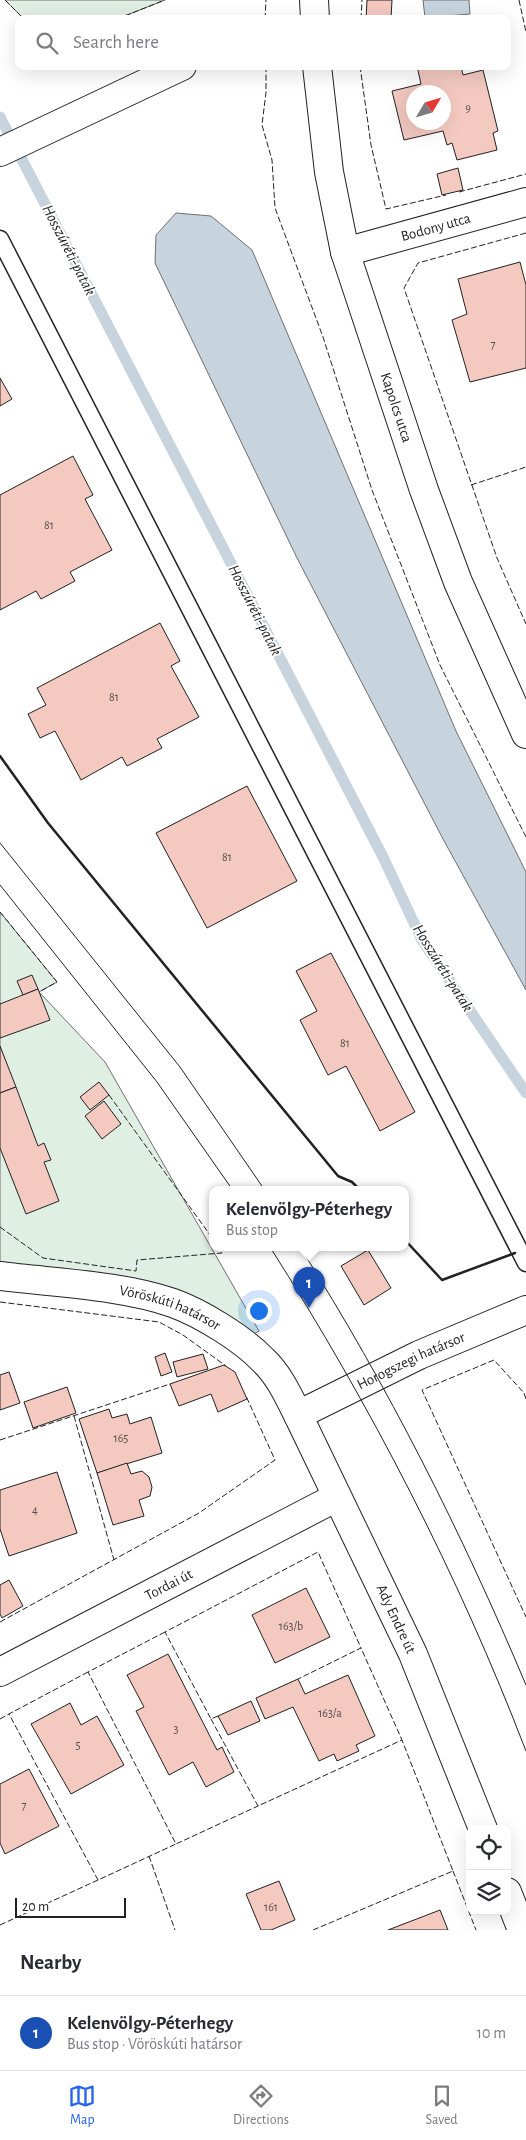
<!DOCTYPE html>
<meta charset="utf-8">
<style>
:root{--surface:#fff;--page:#f7f7f7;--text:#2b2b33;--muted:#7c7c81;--line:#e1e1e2;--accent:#2563eb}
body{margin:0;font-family:"Alegreya Sans",sans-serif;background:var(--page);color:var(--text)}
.controls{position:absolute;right:15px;bottom:15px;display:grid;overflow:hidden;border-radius:10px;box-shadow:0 5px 20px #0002}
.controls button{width:45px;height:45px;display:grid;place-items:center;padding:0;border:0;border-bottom:1px solid var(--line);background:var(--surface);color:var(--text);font:25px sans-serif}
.compass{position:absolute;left:406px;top:85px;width:45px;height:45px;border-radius:50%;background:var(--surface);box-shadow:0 5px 20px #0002;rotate:52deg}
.scale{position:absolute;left:15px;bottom:12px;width:111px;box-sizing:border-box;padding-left:5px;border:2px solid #222;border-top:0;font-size:14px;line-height:18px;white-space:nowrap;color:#222;-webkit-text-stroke:4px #fff;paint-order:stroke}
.you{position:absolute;left:258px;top:1310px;width:18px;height:18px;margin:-12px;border:4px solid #fff;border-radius:50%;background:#1a73e8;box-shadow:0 0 0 8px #1a73e833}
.badge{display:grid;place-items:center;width:32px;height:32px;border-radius:50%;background:var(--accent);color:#fff;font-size:16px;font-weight:700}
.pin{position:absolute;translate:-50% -41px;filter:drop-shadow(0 1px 2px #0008)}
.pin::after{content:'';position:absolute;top:26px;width:18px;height:15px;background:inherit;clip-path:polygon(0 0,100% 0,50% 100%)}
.popup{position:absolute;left:209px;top:1186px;width:200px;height:65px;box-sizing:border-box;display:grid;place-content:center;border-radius:10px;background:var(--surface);filter:drop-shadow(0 1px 4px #0005);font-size:16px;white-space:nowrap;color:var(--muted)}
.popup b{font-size:19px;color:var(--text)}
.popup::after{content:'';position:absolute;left:50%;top:100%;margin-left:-10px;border:10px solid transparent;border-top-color:var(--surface)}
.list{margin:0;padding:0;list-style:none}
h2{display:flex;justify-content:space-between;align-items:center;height:65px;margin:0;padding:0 20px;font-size:21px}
h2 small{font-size:16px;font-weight:400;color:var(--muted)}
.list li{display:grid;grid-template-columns:32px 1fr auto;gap:15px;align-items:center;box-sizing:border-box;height:75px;padding:0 20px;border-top:1px solid var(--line)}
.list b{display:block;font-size:19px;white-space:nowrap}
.list p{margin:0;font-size:16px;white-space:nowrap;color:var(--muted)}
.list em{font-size:16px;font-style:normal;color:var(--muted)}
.icon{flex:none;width:28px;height:28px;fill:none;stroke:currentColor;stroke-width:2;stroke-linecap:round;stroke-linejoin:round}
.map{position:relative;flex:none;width:526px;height:1930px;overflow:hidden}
.search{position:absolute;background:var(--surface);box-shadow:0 5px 20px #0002;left:15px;right:15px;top:15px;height:55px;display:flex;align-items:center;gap:12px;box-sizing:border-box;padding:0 18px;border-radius:10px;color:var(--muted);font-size:19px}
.sheet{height:140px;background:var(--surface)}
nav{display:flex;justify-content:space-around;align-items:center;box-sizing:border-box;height:70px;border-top:1px solid var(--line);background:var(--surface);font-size:14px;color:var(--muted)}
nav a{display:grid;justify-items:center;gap:2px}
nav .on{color:var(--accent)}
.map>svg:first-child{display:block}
.green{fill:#e0efe3;stroke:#6f6f6f}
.water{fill:#c7d3dd;stroke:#6f6f6f}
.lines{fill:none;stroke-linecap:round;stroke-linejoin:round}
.stream{stroke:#c7d3dd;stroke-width:11}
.building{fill:#f3c9c0;stroke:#222;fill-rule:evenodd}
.lane-casing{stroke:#222;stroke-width:19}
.street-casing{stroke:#222;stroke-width:30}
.secondary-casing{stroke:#222;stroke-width:30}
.lane{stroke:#fff;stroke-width:16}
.street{stroke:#fff;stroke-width:28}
.secondary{stroke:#fff;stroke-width:28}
.tram{stroke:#222;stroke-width:1}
.fence{stroke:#222;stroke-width:1;stroke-dasharray:6 2.5;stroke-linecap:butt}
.wall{stroke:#222;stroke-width:2.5}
.labels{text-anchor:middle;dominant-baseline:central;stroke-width:4;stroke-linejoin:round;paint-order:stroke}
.number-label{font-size:12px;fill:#564c4a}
.street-label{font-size:15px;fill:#222;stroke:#fff}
.water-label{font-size:16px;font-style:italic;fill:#222;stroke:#fff}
</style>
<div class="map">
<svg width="526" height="1930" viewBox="0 0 526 1930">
<rect width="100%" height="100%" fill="#fff"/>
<g class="green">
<path d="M5,0H165L117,19H24Z"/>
<path d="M0,912L57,982L39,992L105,1062L259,1331L242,1341L216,1325L0,1276Z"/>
</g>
<g class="water">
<path d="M423,0H469L470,14L425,18Z"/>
<path d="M176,213L211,216L252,250L456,731L526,872V990L443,839L296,556L155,263L156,235Z"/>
</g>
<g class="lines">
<path class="stream" d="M0,117L383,857L422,940L526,1093"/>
</g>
<g class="building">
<path d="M367,0H392L391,19H366Z"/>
<path d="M417,66H461L463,75L483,70L498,131L493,133L497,150L457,160L452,143L447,145L443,131L404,140L392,91L421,84ZM414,92H444V122H414Z"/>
<path d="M458,168L463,190L442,195L437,174Z"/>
<path d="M520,262L526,285V368L470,382L452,320L467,314L458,279Z"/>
<path d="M0,378L12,399L0,406Z"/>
<path d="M73,456L93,495L85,499L112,550L70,572L75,581L41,599L36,591L0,610V495Z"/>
<path d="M160,623L180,661L171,666L199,717L157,739L162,748L127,766L122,757L81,780L55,731L40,738L28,714L46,705L37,688Z"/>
<path d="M247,786L297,881L207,928L156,833Z"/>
<path d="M331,953L415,1112L380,1131L346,1066L328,1075L300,1020L317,1011L296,971Z"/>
<path d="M32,975L38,989L23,995L17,981Z"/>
<path d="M38,989L50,1020L0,1038V1004Z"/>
<path d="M0,1046L16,1087L0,1093Z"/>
<path d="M99,1082L109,1095L90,1110L80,1097Z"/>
<path d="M16,1087L38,1146L44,1143L51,1160L44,1162L59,1201L26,1214L0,1148V1093Z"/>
<path d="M104,1101L121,1124L102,1139L85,1116Z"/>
<path d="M368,1250L391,1288L364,1305L341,1266Z"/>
<path d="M165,1353L172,1372L161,1376L155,1357Z"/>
<path d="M203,1354L208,1369L177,1377L173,1362Z"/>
<path d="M224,1365L235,1372L247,1399L218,1412L211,1394L179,1406L170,1384Z"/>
<path d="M9,1372L20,1403L0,1410V1375Z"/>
<path d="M67,1387L76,1413L33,1428L24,1402Z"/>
<path d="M109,1409L112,1418L127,1414L130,1424L151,1417L162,1453L97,1473L79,1419Z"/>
<path d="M127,1463L131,1474L142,1471L149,1477L152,1487L150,1496L139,1500L144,1516L113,1525L97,1473Z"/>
<path d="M57,1472L77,1533L9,1556L0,1529V1490Z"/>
<path d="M9,1580L23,1606L2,1618L0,1614V1585Z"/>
<path d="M306,1588L330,1637L275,1663L252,1615Z"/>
<path d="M168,1654L217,1750L222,1747L234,1772L206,1787L193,1762L169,1775L136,1711L144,1707L127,1675Z"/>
<path d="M348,1675L375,1736L356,1745L359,1751L337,1761L334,1754L319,1761L293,1707L265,1719L256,1698L298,1679L305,1694Z"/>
<path d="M251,1701L260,1721L228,1735L218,1716Z"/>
<path d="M70,1703L81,1725L97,1716L124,1765L71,1794L31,1724Z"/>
<path d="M29,1769L59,1826L5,1854L0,1843V1784Z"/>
<path d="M279,1881L295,1920L271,1930H261L246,1894Z"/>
<path d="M440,1910L448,1930H388Z"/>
</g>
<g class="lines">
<defs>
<path id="lane" d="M0,239L526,1263"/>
<g id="street">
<path d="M314,0L315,19"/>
<path id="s1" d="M317,66L329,172L345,252L424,490L458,582L526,734"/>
<path d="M0,152L182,66"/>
<path id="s2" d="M345,252L526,202"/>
<path id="s3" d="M0,1276C54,1283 122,1285 173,1303C201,1313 243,1339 263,1360C279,1375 288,1395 298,1415"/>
<path id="s4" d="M0,1672L337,1497"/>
</g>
<g id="secondary">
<path id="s5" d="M483,1829L413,1654L298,1415L419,1355L526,1310"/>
<path d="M507,1892L522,1930"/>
</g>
</defs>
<use href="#lane" class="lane-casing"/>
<use href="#street" class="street-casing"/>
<use href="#secondary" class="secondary-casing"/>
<use href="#lane" class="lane"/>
<use href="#street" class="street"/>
<use href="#secondary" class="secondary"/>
<g class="tram">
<path d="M0,843L180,1067L264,1189"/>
<path d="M0,885L157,1082L232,1189"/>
<path d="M270,1247C371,1406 458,1574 526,1751"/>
<path d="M300,1247C388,1386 462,1533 526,1685"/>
</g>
<g class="fence">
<path d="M5,0L24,19"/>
<path d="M519,0L526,32"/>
<path d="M117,19L165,0"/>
<path d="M265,19L266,0"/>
<path d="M361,19L362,0"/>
<path d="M266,66V92L262,125L272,160L275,208L323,337L372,490L440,665L526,837"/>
<path d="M360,66L371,145L386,209L446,195"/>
<path d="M459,192L526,174"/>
<path d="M526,233L418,263L404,288L497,558L526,624"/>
<path d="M471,485L526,467"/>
<path d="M0,912L57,982L39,992"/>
<path d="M109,1095L213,1239"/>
<path d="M0,1227L43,1258L136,1271L137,1260L222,1253L218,1247"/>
<path d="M0,1302L159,1322L183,1335L226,1366"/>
<path d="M526,1399L524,1393L494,1360L422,1390L526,1617"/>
<path d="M74,1416L114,1560"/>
<path d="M0,1440L170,1384"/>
<path d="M0,1622L199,1513L275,1460L246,1396"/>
<path d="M165,1632L88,1672L176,1844L258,1806"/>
<path d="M88,1672L9,1714L98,1880L176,1844"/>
<path d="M218,1716L211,1719L165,1632L318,1552L361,1648L298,1679"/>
<path d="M0,1719L9,1714"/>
<path d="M211,1719L258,1806L402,1740L361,1648"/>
<path d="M149,1856L175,1930"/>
<path d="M453,1871L476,1930"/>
<path d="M0,1925L98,1880"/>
<path d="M313,1930L453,1871L402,1740"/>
</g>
<g class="wall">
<path d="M0,756L48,823L338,1176L352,1182L359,1189"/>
<path d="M405,1240L442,1280L515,1253"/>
</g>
</g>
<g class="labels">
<g class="number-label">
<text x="468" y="108">9</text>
<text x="493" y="344">7</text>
<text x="49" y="525">81</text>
<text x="114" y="697">81</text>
<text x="227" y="857">81</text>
<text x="345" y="1043">81</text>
<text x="121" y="1438">165</text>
<text x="35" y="1510">4</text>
<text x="291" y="1626">163/b</text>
<text x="330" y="1713">163/a</text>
<text x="176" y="1729">3</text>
<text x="78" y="1745">5</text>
<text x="24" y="1805">7</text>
<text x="271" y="1907">161</text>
</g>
<g class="street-label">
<text stroke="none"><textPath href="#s2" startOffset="94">Bodony utca</textPath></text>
<text stroke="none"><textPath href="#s1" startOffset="352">Kapolcs utca</textPath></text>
<text stroke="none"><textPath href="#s3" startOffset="174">Vöröskúti határsor</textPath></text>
<text stroke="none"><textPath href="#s5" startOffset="579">Horogszegi határsor</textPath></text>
<text stroke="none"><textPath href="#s4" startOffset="190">Tordai út</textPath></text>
<text transform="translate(396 1619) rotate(65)">Ady Endre út</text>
</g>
<g class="water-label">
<text transform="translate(69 250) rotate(63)">Hosszúréti-patak</text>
<text transform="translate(255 610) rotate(63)">Hosszúréti-patak</text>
<text transform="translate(443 968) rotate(58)">Hosszúréti-patak</text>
</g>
</g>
</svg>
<div class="controls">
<button><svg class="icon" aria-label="locate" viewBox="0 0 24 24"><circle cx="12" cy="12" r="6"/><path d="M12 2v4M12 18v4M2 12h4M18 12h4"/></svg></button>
<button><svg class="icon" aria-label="layers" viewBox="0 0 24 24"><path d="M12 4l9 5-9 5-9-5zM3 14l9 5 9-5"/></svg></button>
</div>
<svg class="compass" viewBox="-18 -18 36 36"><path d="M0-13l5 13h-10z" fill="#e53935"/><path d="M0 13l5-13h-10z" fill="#7c7c81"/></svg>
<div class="scale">20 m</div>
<div class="you"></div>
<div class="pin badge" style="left:309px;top:1308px;background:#1a4fb4">1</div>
<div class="popup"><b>Kelenvölgy-Péterhegy</b>Bus stop</div>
<div class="search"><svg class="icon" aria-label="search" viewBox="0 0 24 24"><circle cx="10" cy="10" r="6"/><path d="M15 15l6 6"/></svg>Search here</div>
</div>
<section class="sheet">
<h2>Nearby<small></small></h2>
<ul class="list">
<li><span class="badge" style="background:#1a4fb4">1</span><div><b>Kelenvölgy-Péterhegy</b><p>Bus stop · Vöröskúti határsor</p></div><em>10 m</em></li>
</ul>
</section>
<nav>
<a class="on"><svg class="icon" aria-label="map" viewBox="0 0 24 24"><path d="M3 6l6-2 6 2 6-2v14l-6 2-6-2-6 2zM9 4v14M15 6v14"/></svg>Map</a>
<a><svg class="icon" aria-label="directions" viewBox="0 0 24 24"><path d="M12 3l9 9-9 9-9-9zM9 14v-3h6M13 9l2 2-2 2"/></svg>Directions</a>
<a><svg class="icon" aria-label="saved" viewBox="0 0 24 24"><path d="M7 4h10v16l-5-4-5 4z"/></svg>Saved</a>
</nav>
